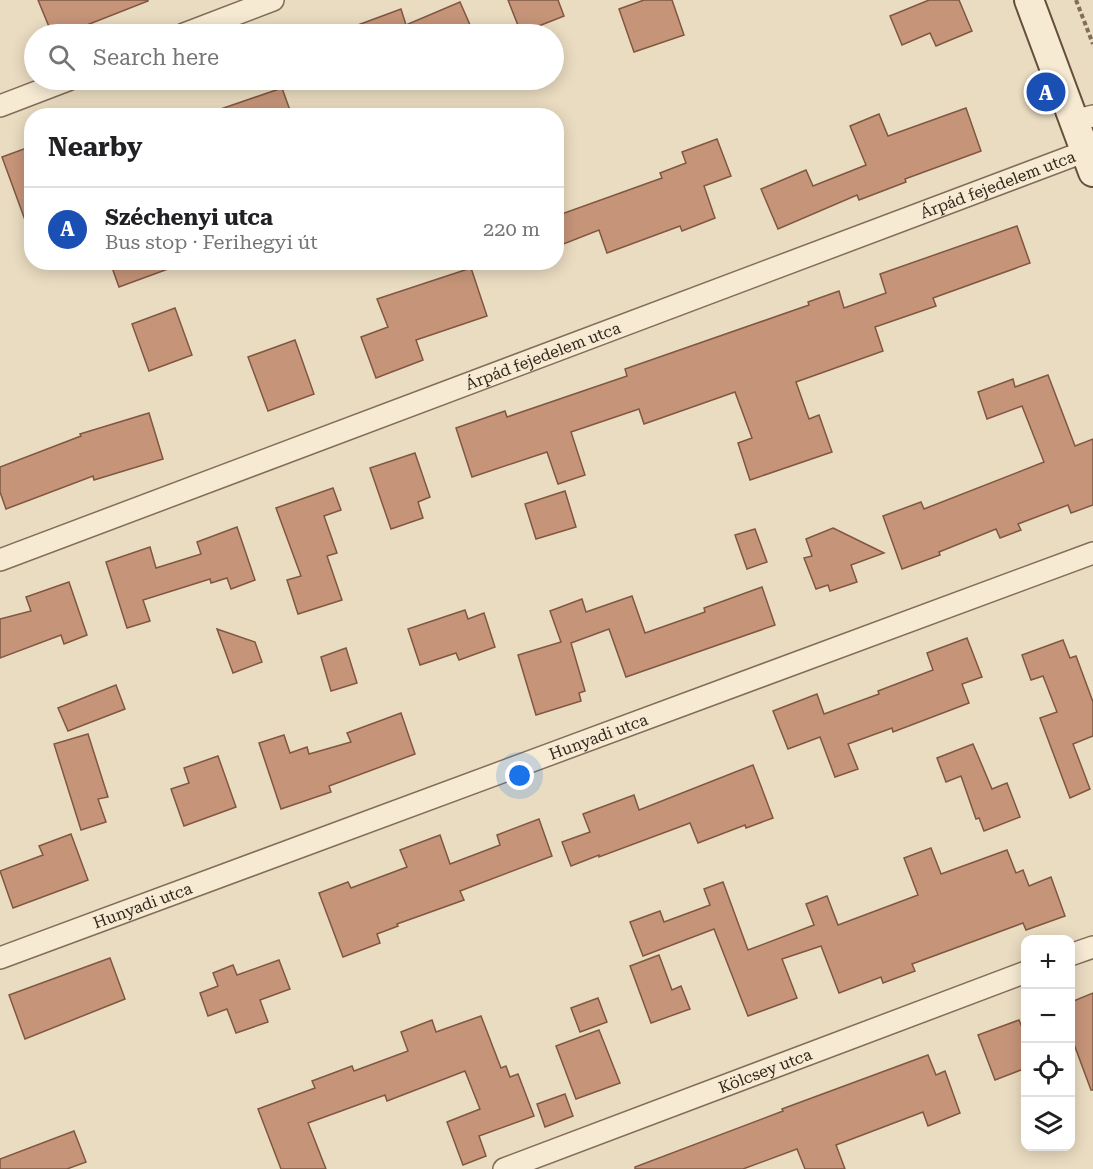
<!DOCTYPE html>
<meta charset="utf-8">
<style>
:root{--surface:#fff;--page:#f6f6f6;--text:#202124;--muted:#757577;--line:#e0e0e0;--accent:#8d2e34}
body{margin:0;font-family:"Roboto Serif",serif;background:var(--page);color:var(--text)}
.controls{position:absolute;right:18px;bottom:18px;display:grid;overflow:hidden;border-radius:12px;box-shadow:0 3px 15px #0003}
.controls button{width:54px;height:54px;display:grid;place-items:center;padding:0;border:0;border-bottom:2px solid var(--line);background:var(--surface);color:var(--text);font:30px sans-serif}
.you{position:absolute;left:520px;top:776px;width:21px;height:21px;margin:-15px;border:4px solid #fff;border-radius:50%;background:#1a73e8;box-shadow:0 0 0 9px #1a73e833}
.badge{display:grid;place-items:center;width:39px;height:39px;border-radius:50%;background:var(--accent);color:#fff;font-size:20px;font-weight:700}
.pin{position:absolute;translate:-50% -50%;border:3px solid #fff;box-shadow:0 2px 6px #0006}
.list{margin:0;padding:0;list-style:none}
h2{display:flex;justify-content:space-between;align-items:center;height:78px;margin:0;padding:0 24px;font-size:26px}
h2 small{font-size:20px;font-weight:400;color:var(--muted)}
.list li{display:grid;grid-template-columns:39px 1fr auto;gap:18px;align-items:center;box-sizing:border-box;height:84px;padding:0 24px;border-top:2px solid var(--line)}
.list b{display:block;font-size:22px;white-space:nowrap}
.list p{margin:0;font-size:20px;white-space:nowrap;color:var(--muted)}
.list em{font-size:20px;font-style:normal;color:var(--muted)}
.icon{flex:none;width:33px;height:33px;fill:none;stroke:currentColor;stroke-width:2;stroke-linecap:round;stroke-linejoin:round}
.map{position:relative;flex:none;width:1093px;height:1169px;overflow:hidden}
.search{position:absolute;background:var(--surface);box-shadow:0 3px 15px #0003;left:24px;top:24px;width:540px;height:66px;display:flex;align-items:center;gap:15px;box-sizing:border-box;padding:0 21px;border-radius:33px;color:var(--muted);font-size:22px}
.panel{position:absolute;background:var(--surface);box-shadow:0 3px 15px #0003;left:24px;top:108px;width:540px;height:162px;border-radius:24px}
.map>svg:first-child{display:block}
.building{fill:#c69579;stroke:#805741;stroke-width:1.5}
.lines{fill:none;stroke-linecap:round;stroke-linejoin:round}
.street-casing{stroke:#826d5a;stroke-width:24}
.secondary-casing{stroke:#644f3d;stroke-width:32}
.path{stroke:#826d5a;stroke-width:4;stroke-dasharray:4.5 3;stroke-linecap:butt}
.street{stroke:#f6ead3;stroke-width:21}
.secondary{stroke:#f6ead3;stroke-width:28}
.labels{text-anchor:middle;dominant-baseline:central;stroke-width:4.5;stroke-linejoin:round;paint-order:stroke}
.street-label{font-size:16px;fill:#33271d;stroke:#f2e6d0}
</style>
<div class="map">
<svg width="1093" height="1169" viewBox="0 0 1093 1169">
<rect width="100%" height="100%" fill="#eadcc1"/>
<g class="building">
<path d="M38,0H148V1L64,34H52Z"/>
<path d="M508,0H558L564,16L521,33Z"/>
<path d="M644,0H672L684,35L634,52L619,9Z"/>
<path d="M929,0H959L972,31L936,46L930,33L902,45L890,16Z"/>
<path d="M460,2L474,34H340L339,32L401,9L406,25Z"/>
<path d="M282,88L292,116H213L212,112Z"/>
<path d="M966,108L981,151L905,179L906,182L859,200L857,195L778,229L761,189L806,170L813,186L866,165L850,126L879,114L888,136Z"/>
<path d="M717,139L731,176L704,186L715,218L682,231L680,226L607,253L599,230L556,247V216L662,178L660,173L686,163L682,152Z"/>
<path d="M32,146V231H29L2,157Z"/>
<path d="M1017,226L1030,263L933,298L936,306L875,327L883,351L796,382L809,419L819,415L832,452L750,480L738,443L752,438L735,392L644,424L639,409L571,432L585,475L558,484L547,452L472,477L456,428L505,411L507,417L627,376L625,369L809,305L808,302L839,291L844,308L886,293L880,274Z"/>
<path d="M110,262H179V265L119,287Z"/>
<path d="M471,268L487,316L416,340L423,360L376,378L361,337L388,327L377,299Z"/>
<path d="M175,308L192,355L149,371L132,324Z"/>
<path d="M295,340L314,394L268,411L248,357Z"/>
<path d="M1048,375L1075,446L1093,439V505L1071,513L1068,505L1018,524L1021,530L1000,538L996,529L939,552L940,555L902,569L883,516L921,502L924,509L1044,462L1022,406L987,419L978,392L1013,379L1015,387Z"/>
<path d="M149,413L163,459L94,480L93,476L6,509L0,492V467L81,436L80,434Z"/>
<path d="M415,453L430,497L418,502L423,518L391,529L370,468Z"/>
<path d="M333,488L341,510L324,516L337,553L327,556L342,600L298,614L287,580L301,576L276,508Z"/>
<path d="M565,491L576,527L536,539L525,504Z"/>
<path d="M237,527L255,580L231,589L227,578L211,583L210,579L143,600L150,621L127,628L106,562L150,547L156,568L201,554L197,542Z"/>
<path d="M833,528L884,553L851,565L857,582L830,591L828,585L816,589L804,558L812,556L806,539Z"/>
<path d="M755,529L767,562L747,569L735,535Z"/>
<path d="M69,582L87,635L64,644L61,635L0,658V619L31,611L26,597Z"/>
<path d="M762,587L775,625L626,677L609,629L571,643L585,691L579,693L581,701L536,715L518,655L561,642L550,611L582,599L586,612L632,596L645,633L705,612L704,608Z"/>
<path d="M465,610L468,619L484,613L495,647L459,660L456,653L420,665L408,629Z"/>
<path d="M217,629L255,642L262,662L233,673Z"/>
<path d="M967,638L982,677L962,684L969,703L893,732L892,728L848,744L858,769L835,777L820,737L788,749L773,711L817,694L824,714L879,694L878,691L933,670L927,653Z"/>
<path d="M1063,640L1070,658L1076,656L1093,702V736L1073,744L1090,789L1070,798L1040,718L1057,712L1043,676L1031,680L1022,655Z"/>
<path d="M346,648L357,683L331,691L321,657Z"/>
<path d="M116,685L125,709L68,731L58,708Z"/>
<path d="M401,713L415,754L329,786L331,792L281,809L259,743L284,735L290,753L307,747L309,754L351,742L347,733Z"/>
<path d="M88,734L108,797L98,799L106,822L81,830L54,744Z"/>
<path d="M973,744L992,789L1007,783L1020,817L984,831L979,818L976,819L961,776L946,782L937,758Z"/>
<path d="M218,756L236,807L184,826L171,789L189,783L184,768Z"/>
<path d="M753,765L773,818L746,828L745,825L698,843L690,823L599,857V855L571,866L562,842L590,832L583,814L634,795L639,810Z"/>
<path d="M539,819L552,856L460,891L464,900L397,924L398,926L377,934L380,943L343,957L319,893L348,882L351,888L407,867L400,850L440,835L450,864L500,845L497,835Z"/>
<path d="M71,834L88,880L13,908L0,871L43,855L39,846Z"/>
<path d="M931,848L941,874L1007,850L1016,873L1023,870L1029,886L1051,877L1065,916L1026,930L1023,923L912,964L915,971L883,983L881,977L839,993L821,946L782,959L797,998L748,1016L714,929L643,956L630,922L660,911L664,922L710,905L704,889L723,882L748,950L814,925L806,904L827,896L838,925L918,895L904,858Z"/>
<path d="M659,955L672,990L681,986L690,1009L651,1023L630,966Z"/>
<path d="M110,958L125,999L25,1039L9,995Z"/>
<path d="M279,960L290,989L260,1000L268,1022L236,1033L227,1009L208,1016L200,993L218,986L213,973L233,965L237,975Z"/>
<path d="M1093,993V1090H1091L1071,1036V1002Z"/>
<path d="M598,998L607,1022L580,1032L571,1008Z"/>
<path d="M481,1016L501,1068L506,1066L510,1077L518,1074L534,1116L479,1136L486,1156L463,1165L447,1122L480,1109L465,1071L387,1101L385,1095L308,1123L326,1169H281L258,1109L315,1088L312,1081L352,1066L354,1071L408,1051L401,1032L432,1020L436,1032Z"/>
<path d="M1019,1020L1026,1037V1068L995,1080L978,1035Z"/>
<path d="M599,1030L620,1083L576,1099L556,1046Z"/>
<path d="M928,1055L936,1075L945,1071L960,1113L928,1126L923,1112L836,1145L845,1169H805L797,1149L743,1169H635V1167L783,1111L782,1109Z"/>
<path d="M565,1094L573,1116L545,1127L537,1104Z"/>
<path d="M74,1131L86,1162L67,1169H0V1159Z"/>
</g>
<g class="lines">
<defs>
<g id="street">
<path d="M184,34L273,0"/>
<path d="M0,106L68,80"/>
<path d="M1074,121L1093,116"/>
<path id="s1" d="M0,560L1086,151"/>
<path d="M1070,955L1093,947"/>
<path id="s2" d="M0,958L1093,553"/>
<path id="s3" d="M504,1169L1026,972"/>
</g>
<path id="secondary" d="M1029,0L1093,172"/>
</defs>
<use href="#street" class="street-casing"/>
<use href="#secondary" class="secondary-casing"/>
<path class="path" d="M1076,0L1093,44"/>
<use href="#street" class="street"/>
<use href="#secondary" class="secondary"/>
</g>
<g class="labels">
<g class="street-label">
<text stroke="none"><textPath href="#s1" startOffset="1066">Árpád fejedelem utca</textPath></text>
<text stroke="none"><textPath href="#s1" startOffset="580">Árpád fejedelem utca</textPath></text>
<text stroke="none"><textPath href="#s2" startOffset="638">Hunyadi utca</textPath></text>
<text stroke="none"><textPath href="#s2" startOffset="152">Hunyadi utca</textPath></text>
<text stroke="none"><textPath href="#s3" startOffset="279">Kölcsey utca</textPath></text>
</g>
</g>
</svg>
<div class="controls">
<button>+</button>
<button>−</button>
<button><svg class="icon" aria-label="locate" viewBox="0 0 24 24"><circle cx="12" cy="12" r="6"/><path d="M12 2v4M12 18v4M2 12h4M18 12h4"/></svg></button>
<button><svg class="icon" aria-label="layers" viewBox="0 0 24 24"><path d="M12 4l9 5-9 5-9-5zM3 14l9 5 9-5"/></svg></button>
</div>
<div class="you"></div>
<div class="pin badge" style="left:1046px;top:92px;background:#1a4fb4">A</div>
<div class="search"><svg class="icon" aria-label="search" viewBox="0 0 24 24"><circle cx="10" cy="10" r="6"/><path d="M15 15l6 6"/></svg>Search here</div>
<section class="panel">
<h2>Nearby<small></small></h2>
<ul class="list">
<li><span class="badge" style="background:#1a4fb4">A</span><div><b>Széchenyi utca</b><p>Bus stop · Ferihegyi út</p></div><em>220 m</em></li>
</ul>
</section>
</div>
